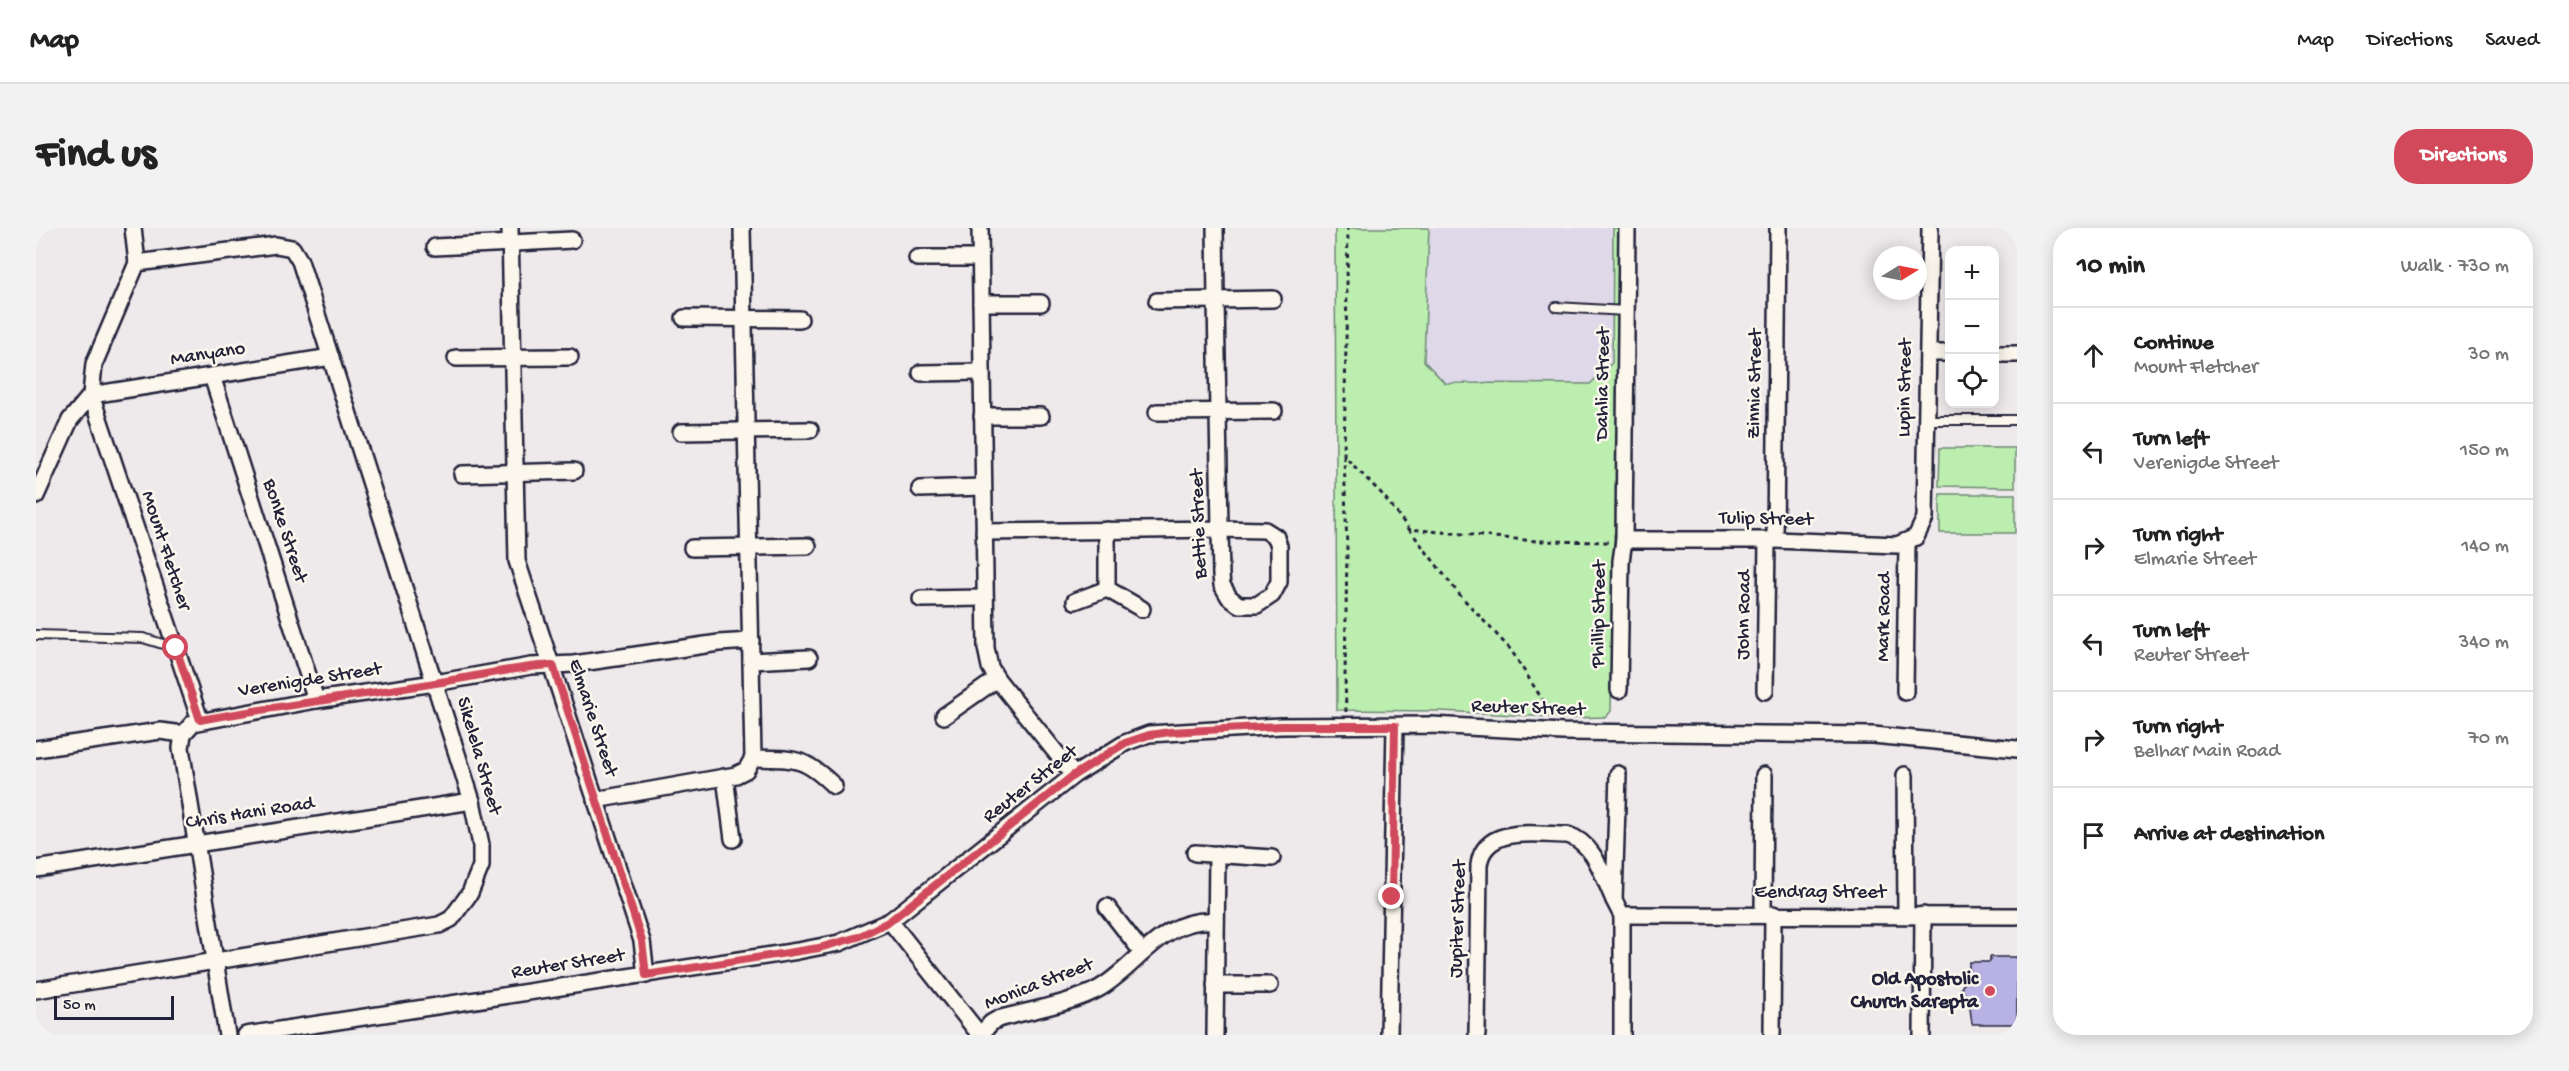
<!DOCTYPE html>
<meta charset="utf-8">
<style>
:root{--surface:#fff;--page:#f2f2f2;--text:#222;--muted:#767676;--line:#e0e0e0;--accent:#d1495b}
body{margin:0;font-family:"Gochi Hand",sans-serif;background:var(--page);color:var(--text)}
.controls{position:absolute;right:18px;top:18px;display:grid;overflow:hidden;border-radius:12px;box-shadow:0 3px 15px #0003}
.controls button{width:54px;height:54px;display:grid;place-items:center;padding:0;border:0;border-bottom:2px solid var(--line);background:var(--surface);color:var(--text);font:30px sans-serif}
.compass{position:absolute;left:1837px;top:18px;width:54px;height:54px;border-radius:50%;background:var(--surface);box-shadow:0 3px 15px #0003;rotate:80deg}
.scale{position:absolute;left:18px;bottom:15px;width:120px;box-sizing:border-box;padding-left:6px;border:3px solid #22223b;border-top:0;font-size:16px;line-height:21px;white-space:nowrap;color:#22223b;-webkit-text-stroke:4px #fbf7ec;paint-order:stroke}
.stop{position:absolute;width:18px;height:18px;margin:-14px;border:4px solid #d1495b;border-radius:50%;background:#fff}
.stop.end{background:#d1495b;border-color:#fff;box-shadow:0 2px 6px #0008}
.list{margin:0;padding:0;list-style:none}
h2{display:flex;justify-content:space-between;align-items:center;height:78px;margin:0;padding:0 24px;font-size:26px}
h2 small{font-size:20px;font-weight:400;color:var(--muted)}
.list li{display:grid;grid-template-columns:39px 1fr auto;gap:18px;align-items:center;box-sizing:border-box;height:96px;padding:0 24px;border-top:2px solid var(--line)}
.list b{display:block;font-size:22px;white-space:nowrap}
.list p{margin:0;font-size:20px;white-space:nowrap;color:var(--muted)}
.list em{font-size:20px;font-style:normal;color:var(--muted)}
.icon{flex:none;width:33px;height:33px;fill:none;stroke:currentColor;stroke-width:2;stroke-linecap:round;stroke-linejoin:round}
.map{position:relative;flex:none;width:1981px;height:807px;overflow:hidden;border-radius:24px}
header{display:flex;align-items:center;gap:36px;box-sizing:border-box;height:84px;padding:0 30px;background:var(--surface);border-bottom:2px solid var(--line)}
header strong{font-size:28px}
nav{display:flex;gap:33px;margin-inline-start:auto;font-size:21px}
.intro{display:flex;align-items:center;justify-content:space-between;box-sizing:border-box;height:144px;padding:0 36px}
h1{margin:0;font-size:42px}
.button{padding:15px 27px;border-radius:24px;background:var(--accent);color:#fff;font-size:21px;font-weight:700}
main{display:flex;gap:36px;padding:0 36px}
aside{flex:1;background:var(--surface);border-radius:24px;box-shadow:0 3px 15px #0003}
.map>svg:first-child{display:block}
.built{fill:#ded8e8}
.green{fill:#bbeeaf;stroke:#6e8875;stroke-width:1.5}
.building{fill:#b8b1e3;stroke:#22223b;stroke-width:1.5}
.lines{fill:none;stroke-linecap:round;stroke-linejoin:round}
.lane-casing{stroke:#22223b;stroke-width:12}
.street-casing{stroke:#22223b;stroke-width:20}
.path{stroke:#22223b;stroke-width:3;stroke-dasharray:4.5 4.5;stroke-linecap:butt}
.lane{stroke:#fbf7ec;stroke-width:8}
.street{stroke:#fbf7ec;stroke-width:15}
.route{stroke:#d1495b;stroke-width:8}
.poi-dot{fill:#d1495b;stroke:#fbf7ec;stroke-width:2}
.labels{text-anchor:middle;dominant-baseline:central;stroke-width:5;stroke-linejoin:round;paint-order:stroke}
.street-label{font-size:20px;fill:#22223b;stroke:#fbf7ec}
.poi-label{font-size:20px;font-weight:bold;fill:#22223b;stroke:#fbf7ec;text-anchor:end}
</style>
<header>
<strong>Map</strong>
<nav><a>Map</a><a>Directions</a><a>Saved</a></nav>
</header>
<div class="intro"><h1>Find us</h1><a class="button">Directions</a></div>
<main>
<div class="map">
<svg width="1981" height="807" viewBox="0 0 1981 807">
<rect width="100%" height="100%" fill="#eee9ea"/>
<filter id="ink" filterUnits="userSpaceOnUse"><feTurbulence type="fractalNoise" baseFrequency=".0167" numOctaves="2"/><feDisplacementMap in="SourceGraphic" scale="12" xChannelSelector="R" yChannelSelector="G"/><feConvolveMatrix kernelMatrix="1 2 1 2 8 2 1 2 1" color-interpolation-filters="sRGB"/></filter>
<g filter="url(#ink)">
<path class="built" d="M1393,0H1577L1576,135L1554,156L1409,155L1388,133Z"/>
<g class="green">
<path d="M1299,0H1393L1388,133L1409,155L1554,156L1576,135L1577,0H1586L1584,292L1578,307L1575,483L1570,489L1534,490L1406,483L1301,482Z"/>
<path d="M1904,220H1979V259L1903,258Z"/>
<rect x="1904" y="266" width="75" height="39"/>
</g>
<path class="building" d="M1954,729H1981V796H1936L1933,772L1925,760L1933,747V734H1954Z"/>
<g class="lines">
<defs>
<g id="lane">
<path d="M1520,79L1590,83"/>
<path d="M1891,192H1981"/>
<path d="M0,407L107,410L140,420"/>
</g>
<g id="street">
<path d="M97,0L101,35"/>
<path d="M474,0L481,333L606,713L610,747"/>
<path d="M944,0L950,420L954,439L961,451L1038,547"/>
<path d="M399,19L536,12"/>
<path d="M881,30H944"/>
<path d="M1121,73L1237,71"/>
<path d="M945,75H1005"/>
<path d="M648,90L764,91"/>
<path d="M1892,125H1914"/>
<path d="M1958,126H1981"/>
<path d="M420,130L534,129"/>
<path d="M885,145L946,144"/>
<path d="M176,148L280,472"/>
<path d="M1121,184L1238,183"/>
<path d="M946,188H1005"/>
<path d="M645,204L774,202"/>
<path d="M426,246L538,243"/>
<path d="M884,261L947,259"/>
<path d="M0,268L34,192L55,167L58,136L101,35L240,17L256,20L264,33L436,573L445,617V638L434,665L415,691L403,697L0,762"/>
<path d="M1071,302V361L1106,381"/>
<path d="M948,304L1184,301L1229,302L1240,309L1243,318V354L1236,367L1221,377H1203L1193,369L1186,357L1185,348L1184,301L1182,184L1180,72L1179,0"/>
<path d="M1588,312H1739L1861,317L1880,309L1889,290L1894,0"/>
<path d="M1739,312L1742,0"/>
<path d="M656,320L772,318"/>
<path d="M885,371L949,370"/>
<path d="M1039,373L1071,361"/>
<path d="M715,433L773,430"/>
<path d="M1583,462L1585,333L1588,312L1591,0"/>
<path d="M1729,463L1731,312"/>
<path d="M1869,464L1871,314"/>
<path d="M908,488L961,451"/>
<path d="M164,492L55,167L295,129"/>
<path d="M0,521L124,503L147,506"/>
<path d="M717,530C759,531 767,528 798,558"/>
<path d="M1869,547L1870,687"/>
<path d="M689,549L697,611"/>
<path d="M559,572L700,547L710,542L717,530L706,0"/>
<path d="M1159,625L1236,630"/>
<path d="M0,641L436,573"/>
<path d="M1578,672L1582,546"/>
<path d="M1071,679L1106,724"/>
<path d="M1727,686L1728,547"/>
<path d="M1586,687L1981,688"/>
<path d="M1586,687V807"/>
<path d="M854,693L944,807"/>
<path d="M1179,757H1234"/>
<path d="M191,807L145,520L147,506L157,495L280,472L399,455L495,438L538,436L683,415L715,413"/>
<path d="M210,807L762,723L803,715L854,693L1038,547L1089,515L1113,506L1245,498L1395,497L1527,504L1837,507L1981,521"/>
<path d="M944,807L955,795L962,791C991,783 1038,775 1064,760C1104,736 1127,688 1180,693"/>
<path d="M1179,807L1181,626"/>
<path d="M1353,807L1359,498"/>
<path d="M1441,807L1443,637C1448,596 1502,607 1532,607C1564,617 1569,661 1586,687"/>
<path d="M1736,807L1737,686"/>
<path d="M1886,807L1887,687"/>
</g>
</defs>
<use href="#lane" class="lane-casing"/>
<use href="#street" class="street-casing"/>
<g class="path">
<path d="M1308,228L1312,0"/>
<path d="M1373,301L1422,365L1475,422L1518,490"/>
<path d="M1310,484L1309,448L1311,322L1308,228L1347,267L1373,301L1500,313L1572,314"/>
</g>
<use href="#lane" class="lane"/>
<use href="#street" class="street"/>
</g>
</g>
<g class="lines" filter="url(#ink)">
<path class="route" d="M140,420L164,492C242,478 320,468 399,455C438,449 477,439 517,437L606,713L610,747L783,720L822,709L854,693L1038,547L1089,515L1113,507L1134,504L1245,498H1359L1356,669"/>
</g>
<circle class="poi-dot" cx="1954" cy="763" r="6"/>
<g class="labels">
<g class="street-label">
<text transform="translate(172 127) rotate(-9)">Manyano</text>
<text transform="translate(1568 156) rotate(-89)">Dahlia Street</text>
<text transform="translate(1720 156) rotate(-89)">Zinnia Street</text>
<text transform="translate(1870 160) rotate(-89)">Lupin Street</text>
<text transform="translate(1730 292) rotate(1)">Tulip Street</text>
<text transform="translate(1164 296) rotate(-92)">Bettie Street</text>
<text transform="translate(248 303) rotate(72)">Bonke Street</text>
<text transform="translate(129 323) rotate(72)">Mount Fletcher</text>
<text transform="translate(1564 386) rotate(-89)">Phillip Street</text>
<text transform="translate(1709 387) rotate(-89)">John Road</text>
<text transform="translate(1849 389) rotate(-89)">Mark Road</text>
<text transform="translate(274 453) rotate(-9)">Verenigde Street</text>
<text transform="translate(1492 481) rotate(2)">Reuter Street</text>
<text transform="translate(556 490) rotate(72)">Elmarie Street</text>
<text transform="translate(442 528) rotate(74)">Sikelela Street</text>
<text transform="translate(995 557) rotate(-38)">Reuter Street</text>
<text transform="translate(214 586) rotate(-9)">Chris Hani Road</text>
<text x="1784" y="665">Eendrag Street</text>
<text transform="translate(1423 691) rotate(-88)">Jupiter Street</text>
<text transform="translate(532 737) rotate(-9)">Reuter Street</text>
<text transform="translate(1003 757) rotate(-21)">Monica Street</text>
</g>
<g class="poi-label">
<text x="1942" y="752">Old Apostolic<tspan x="1942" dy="23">Church Sarepta</tspan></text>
</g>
</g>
</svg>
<div class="controls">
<button>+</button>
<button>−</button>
<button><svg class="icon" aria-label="locate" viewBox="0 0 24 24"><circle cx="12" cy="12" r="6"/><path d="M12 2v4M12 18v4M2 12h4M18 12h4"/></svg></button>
</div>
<svg class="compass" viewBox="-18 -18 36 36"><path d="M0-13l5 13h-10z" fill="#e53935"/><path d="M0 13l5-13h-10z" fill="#767676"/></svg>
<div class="scale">50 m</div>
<div class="stop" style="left:140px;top:420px"></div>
<div class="stop end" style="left:1356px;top:669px"></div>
</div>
<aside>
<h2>10 min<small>Walk · 730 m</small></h2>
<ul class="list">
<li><svg class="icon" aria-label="ahead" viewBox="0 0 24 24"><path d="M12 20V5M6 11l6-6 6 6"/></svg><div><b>Continue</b><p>Mount Fletcher</p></div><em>30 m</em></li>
<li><svg class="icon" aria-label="left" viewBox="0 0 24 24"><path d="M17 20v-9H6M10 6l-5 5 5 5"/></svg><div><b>Turn left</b><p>Verenigde Street</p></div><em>150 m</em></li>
<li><svg class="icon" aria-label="right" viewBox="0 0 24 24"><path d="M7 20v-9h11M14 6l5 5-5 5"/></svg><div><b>Turn right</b><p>Elmarie Street</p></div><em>140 m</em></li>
<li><svg class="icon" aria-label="left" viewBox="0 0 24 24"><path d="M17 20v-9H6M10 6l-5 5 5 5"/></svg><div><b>Turn left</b><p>Reuter Street</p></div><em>340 m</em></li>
<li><svg class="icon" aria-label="right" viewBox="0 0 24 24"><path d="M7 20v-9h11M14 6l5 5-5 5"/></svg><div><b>Turn right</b><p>Belhar Main Road</p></div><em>70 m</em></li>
<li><svg class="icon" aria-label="arrive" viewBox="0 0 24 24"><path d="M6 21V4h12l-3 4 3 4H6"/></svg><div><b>Arrive at destination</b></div></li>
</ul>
</aside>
</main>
